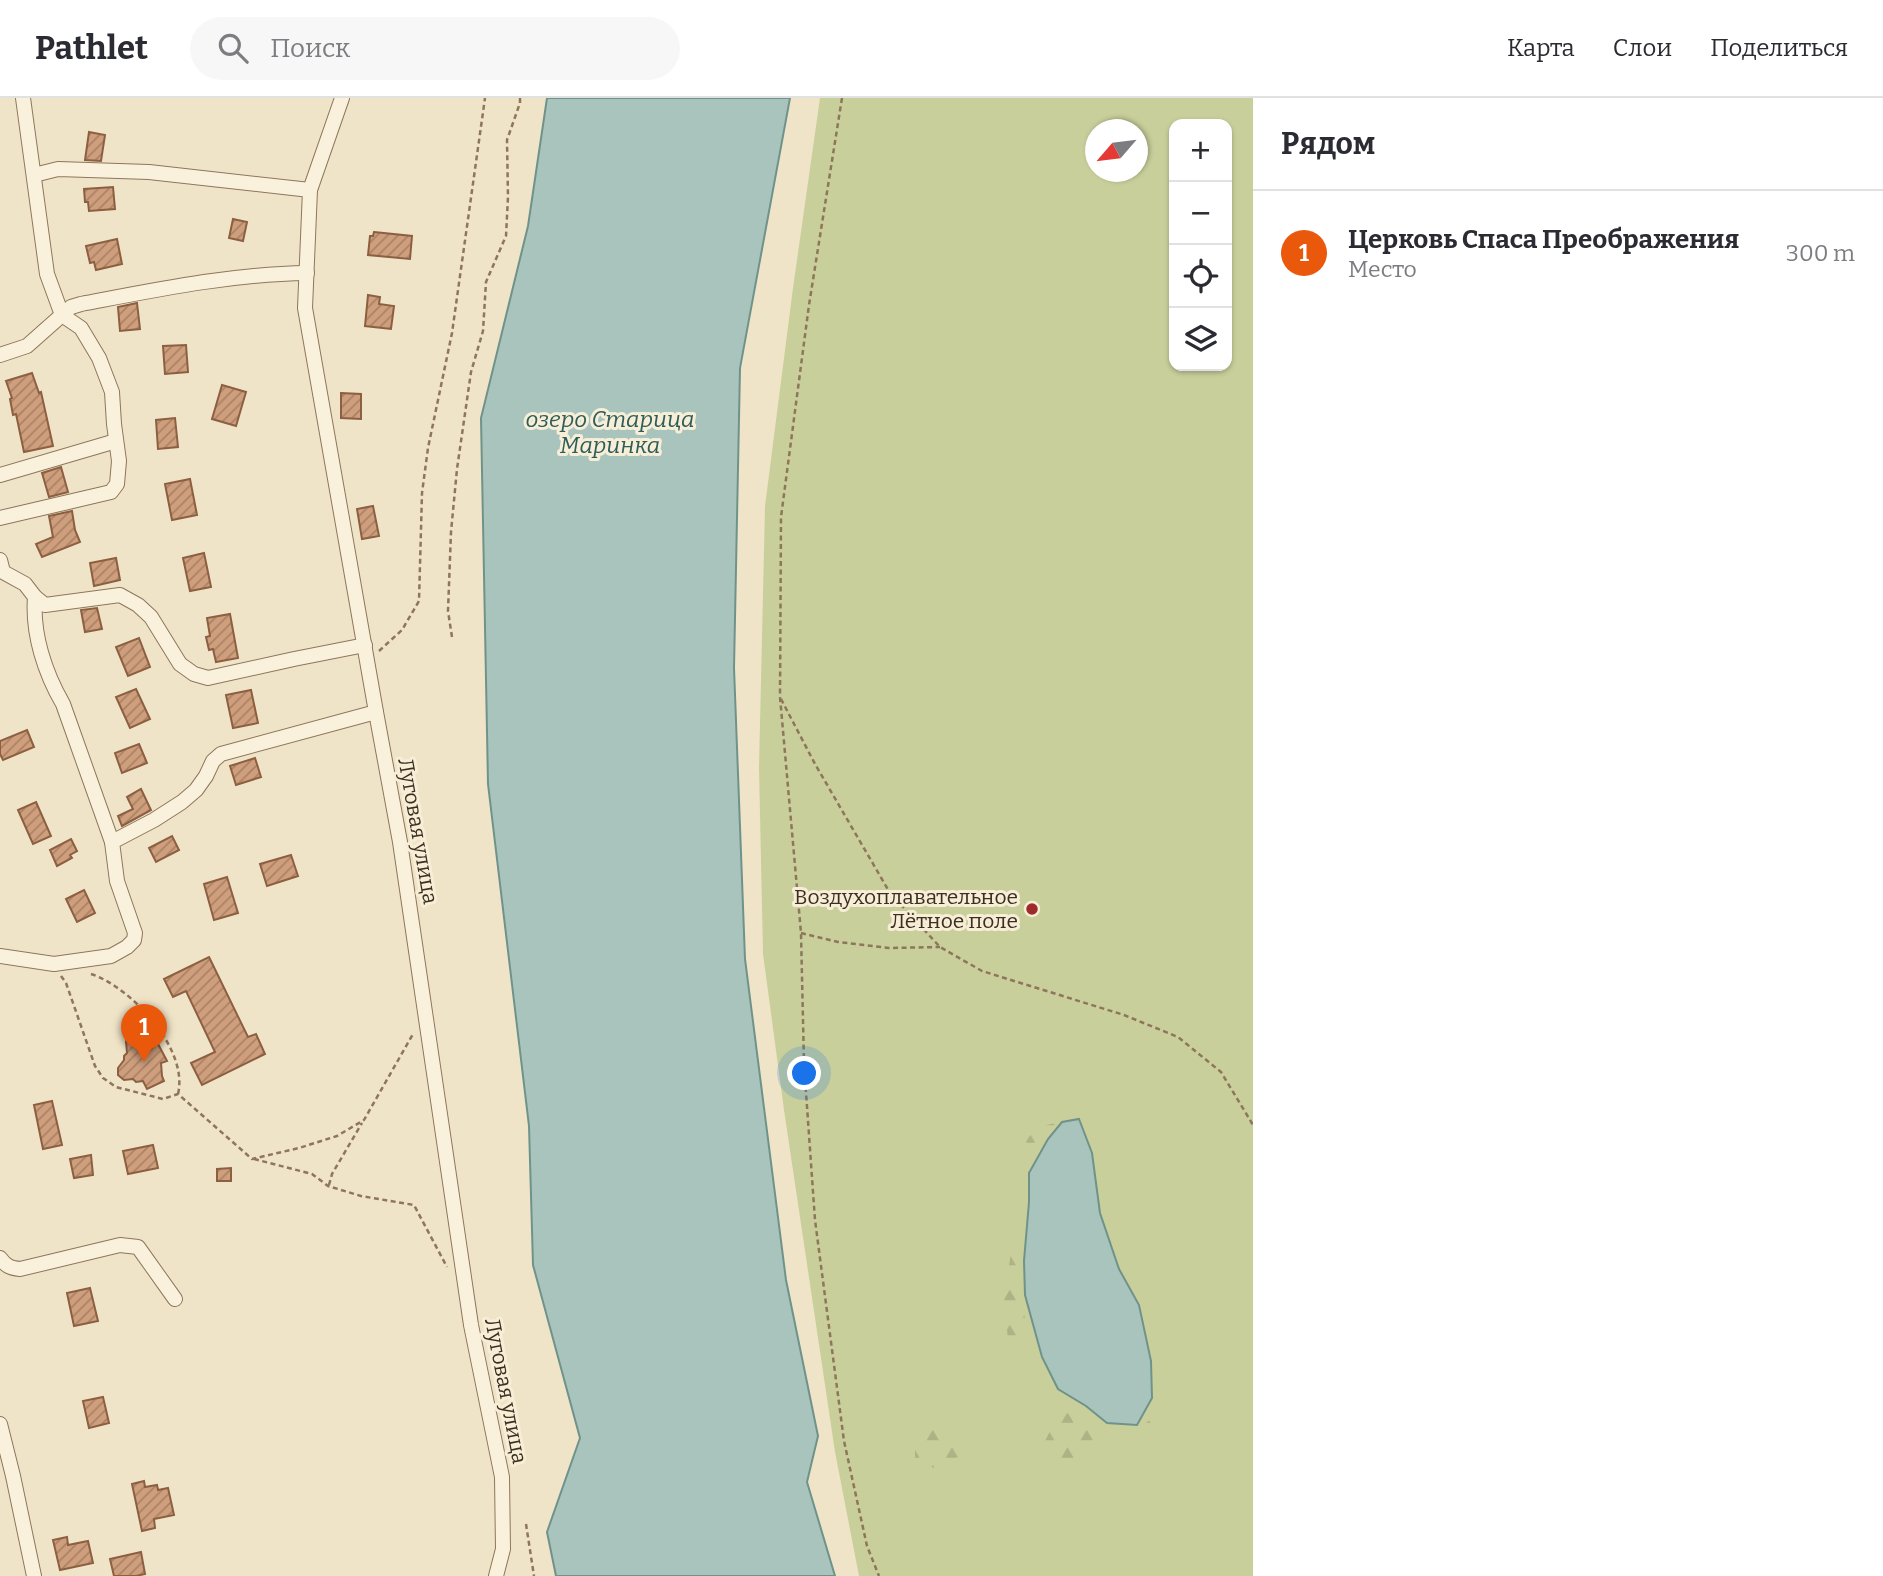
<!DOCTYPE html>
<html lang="ru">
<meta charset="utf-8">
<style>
:root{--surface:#fff;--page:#f7f7f7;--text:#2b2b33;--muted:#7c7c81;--line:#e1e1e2;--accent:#ea580c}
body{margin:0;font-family:Bitter,serif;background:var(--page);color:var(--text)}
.controls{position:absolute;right:21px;top:21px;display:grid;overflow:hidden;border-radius:14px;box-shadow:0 2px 5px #0004}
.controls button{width:63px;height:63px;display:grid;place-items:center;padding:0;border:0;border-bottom:2px solid var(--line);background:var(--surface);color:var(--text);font:35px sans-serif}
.compass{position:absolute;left:1085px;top:21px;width:63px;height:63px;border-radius:50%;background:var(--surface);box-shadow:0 2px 5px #0004;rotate:242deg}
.you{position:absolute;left:805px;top:976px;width:24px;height:24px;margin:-18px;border:5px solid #fff;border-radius:50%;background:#1a73e8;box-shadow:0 0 0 10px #1a73e833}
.badge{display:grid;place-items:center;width:46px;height:46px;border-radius:50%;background:var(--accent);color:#fff;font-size:23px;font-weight:700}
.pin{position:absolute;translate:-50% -58px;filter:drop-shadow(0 2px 4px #0008)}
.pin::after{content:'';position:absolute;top:37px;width:24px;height:21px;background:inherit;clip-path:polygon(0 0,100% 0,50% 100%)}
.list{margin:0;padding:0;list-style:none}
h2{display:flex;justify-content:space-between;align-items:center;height:91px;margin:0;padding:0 28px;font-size:30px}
h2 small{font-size:23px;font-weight:400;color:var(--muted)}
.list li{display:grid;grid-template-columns:46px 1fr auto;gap:21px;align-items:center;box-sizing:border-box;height:126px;padding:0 28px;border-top:2px solid var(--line)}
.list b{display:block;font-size:26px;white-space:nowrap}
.list p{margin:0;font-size:23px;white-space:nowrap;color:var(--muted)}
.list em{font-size:23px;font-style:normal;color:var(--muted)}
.icon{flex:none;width:38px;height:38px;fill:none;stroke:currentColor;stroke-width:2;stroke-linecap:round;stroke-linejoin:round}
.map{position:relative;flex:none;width:1253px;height:1478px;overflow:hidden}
header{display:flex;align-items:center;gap:42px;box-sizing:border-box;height:98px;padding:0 35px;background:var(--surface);border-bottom:2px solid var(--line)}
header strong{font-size:33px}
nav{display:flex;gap:38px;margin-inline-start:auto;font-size:24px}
.search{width:490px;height:63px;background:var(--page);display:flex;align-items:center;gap:18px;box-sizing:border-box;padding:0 24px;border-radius:38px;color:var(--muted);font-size:26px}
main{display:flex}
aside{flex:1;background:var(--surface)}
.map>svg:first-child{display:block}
.green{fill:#c9cf9b;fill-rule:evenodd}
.forest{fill:url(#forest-firs)}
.water{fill:#a9c4bc;stroke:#6f938a;stroke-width:2}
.building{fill:url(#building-hatch);stroke:#8d5f41;stroke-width:2}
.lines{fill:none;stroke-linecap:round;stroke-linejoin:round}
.minor-casing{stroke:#8d765c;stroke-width:16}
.path{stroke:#8d765c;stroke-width:2.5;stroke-dasharray:5 3.5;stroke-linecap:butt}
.minor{stroke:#faf1dc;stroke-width:14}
.poi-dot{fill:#9e2a2b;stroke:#f7eed8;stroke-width:2.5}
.labels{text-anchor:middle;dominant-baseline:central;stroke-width:6;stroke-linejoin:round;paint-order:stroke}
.street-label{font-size:21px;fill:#3d2e20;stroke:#f7eed8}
.poi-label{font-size:21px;fill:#3d2e20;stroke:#f7eed8;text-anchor:end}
.water-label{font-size:23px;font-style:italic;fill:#2f5d5a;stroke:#f7eed8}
</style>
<header>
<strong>Pathlet</strong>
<div class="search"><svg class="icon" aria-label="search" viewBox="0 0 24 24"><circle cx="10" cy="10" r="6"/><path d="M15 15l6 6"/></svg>Поиск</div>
<nav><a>Карта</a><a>Слои</a><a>Поделиться</a></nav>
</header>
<main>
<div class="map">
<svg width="1253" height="1478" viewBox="0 0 1253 1478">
<defs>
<pattern id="forest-firs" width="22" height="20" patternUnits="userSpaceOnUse" patternTransform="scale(1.75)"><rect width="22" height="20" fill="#c9cf9b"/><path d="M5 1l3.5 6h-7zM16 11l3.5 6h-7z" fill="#aeb285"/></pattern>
<pattern id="building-hatch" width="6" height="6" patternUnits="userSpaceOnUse" patternTransform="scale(1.75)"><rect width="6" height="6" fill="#cf9f7d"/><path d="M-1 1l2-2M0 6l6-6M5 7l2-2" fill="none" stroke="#a98266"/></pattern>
</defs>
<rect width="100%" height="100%" fill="#f0e4c8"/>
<path class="green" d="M820,0H1253V1478H859L835,1354L784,1012L763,856L759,670L765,408L793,190ZM1174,26H1227V268H1174ZM1096,32H1138V74H1096Z"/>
<g class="forest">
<path d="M1057,1025L1029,1065L1023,1052C1029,1034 1037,1028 1057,1025Z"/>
<path d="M1021,1149L1023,1207L1028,1243L1018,1247L1008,1242L1004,1200L1011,1155Z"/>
<path d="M1078,1310L1099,1329V1343L1094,1359L1069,1361L1049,1359L1043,1347L1056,1321Z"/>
<path d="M934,1321L950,1334L960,1358L934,1370L915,1360V1334Z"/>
<path d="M1152,1321L1160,1327L1157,1346L1144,1350L1135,1341L1137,1330Z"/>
</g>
<g class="water">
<path d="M547,0H790L740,270L734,570L745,861L786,1182L818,1338L807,1384L835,1478H556L547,1434L580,1340L533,1167L529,1028L488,686L481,320L528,128Z"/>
<path d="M1079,1021L1092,1055L1100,1115L1119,1171L1139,1207L1151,1263L1152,1300L1137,1327L1107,1325L1086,1308L1058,1291L1042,1259L1025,1197L1024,1163L1029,1104V1075L1048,1041L1062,1024Z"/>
</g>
<g class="building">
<path d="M89,34L105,37L101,63L85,62Z"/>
<path d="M113,89L115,111L89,113L88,104H85L84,91Z"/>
<path d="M233,121L247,124L243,143L229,140Z"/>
<path d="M374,134L412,138L410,161L368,157L370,138H373Z"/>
<path d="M117,141L122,166L96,172L94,164L90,165L86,148Z"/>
<path d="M368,197L380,199L379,206L394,208L391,231L365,228Z"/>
<path d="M137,205L140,231L120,233L118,209Z"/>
<path d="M186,247L188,274L165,276L163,248Z"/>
<path d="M32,275L39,295L41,294L53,348L24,354L16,316L13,317L10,301L12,300L6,283Z"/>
<path d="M222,287L246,294L236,328L212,321Z"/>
<path d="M341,295L361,296V321L341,320Z"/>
<path d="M175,320L178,349L158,351L156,322Z"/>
<path d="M61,369L68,394L49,399L42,375Z"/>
<path d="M190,381L197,417L172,422L165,386Z"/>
<path d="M373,408L379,438L362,441L357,411Z"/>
<path d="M72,413L75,432L80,444L42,459L36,446L53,439L49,418Z"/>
<path d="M204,455L211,489L190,493L183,460Z"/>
<path d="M116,460L120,482L94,488L90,465Z"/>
<path d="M97,510L102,531L85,534L81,512Z"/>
<path d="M230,516L238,560L216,564L213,551L209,552L206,539L210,538L207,520Z"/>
<path d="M139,540L150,569L128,578L116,549Z"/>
<path d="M136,591L150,621L130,630L116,599Z"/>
<path d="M251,592L258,625L233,630L226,597Z"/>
<path d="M27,632L34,649L3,662L0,656V643Z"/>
<path d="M139,646L147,665L122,675L115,655Z"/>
<path d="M255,660L261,679L236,687L230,668Z"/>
<path d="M141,691L151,712L122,728L118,718L133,711L127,699Z"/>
<path d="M36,704L51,738L33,746L18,712Z"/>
<path d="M172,738L179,752L156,764L149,750Z"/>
<path d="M71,741L77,753L70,757L72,760L57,768L50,752Z"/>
<path d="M291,757L298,778L267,788L260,766Z"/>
<path d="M227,779L238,815L214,822L204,786Z"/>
<path d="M84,792L95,815L77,824L66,801Z"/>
<path d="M209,859L248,939L256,936L265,956L202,987L191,965L215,954L186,893L173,899L164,881Z"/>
<path d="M131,937H138L146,947L150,946L153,949L158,946L167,963L161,965L162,978L164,983L147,991L143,983L136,984L133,981L124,982L118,977V970L124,962V958L127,955L126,943Z"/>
<path d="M52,1003L62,1047L43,1051L34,1007Z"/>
<path d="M153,1047L158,1070L128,1076L123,1053Z"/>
<path d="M91,1057L93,1077L74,1080L70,1061Z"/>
<path d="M231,1070V1083H217V1071Z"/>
<path d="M90,1190L98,1223L74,1228L67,1195Z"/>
<path d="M103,1299L109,1325L89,1330L83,1303Z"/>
<path d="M144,1383L145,1389L157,1387L158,1392L168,1390L174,1417L154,1421L155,1430L142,1433L132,1386Z"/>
<path d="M67,1439L68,1447L88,1443L93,1465L60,1472L53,1442Z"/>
<path d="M141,1454L145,1476L136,1478H114L110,1461Z"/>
</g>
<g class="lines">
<defs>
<g id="minor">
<path d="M342,0L310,92L305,210L376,614L400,744L471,1227L502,1379L503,1451L496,1478"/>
<path d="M34,77L58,71L149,74L310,92"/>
<path d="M0,257L27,248L71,209L81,206C155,192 231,176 307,175"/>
<path d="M0,377L116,343"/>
<path d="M0,420L111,394L117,386L119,363L114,326L112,294L99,260L81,230L62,217L47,176L23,0"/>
<path d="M0,462L3,474L25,486L35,499C32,536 45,575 63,606L112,744"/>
<path d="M35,499L45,507L120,497L138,507L151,519L180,566L194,576L208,580L294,561L365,547"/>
<path d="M0,858L54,866L111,858L127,849L134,842L135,835L117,783L112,744L154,722L182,704L196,692L206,678L213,663L221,656L376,614"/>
<path d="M0,1160C6,1168 10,1170 20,1171L120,1147L138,1149L175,1201"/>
<path d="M0,1326L13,1378L34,1478"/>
</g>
</defs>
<use href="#minor" class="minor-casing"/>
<g class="path">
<path d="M842,0L809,207L781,419L780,599L801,835L804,966L815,1122L844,1343L867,1448L879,1478"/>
<path d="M452,539L448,513L451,434L457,371L471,274L483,233L486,184L506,138L508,99L507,42L520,5V0"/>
<path d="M379,553L402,532L419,503L422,395L428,350L452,235L485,0"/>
<path d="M781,601L815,666L890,795L940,849L982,873L1124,917L1178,939L1221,974L1253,1027"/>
<path d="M801,835L838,844L889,850L940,849"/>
<path d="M91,876C131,889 189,951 178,996"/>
<path d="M61,878L66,885L95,968L103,980L116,989L163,1001L178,996L252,1061L299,1050L337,1038L364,1022L413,936"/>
<path d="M254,1061L312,1076L328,1088L361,1098L414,1107L447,1169"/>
<path d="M329,1087L332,1076L362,1025"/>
<path d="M526,1426L534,1478"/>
</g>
<use href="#minor" class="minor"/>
</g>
<circle class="poi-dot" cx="1032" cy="811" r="7"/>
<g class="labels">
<g class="street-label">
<text transform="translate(418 733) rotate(80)">Луговая улица</text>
<text transform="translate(506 1293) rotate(79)">Луговая улица</text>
</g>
<g class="poi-label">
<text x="1018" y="799">Воздухоплавательное<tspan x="1018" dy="24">Лётное поле</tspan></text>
</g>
<g class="water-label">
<text x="610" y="321">озеро Старица<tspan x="610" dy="26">Маринка</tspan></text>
</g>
</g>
</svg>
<div class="controls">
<button>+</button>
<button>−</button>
<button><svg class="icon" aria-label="locate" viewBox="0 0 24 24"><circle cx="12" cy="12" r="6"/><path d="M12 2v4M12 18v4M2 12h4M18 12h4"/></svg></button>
<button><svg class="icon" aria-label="layers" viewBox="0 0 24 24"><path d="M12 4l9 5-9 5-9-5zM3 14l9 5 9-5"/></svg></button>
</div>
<svg class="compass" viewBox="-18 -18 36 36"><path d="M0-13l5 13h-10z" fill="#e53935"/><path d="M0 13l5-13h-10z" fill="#7c7c81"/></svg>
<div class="you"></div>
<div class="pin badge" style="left:144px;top:964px">1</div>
</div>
<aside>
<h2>Рядом<small></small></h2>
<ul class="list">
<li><span class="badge">1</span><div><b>Церковь Спаса Преображения</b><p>Место</p></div><em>300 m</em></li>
</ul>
</aside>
</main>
